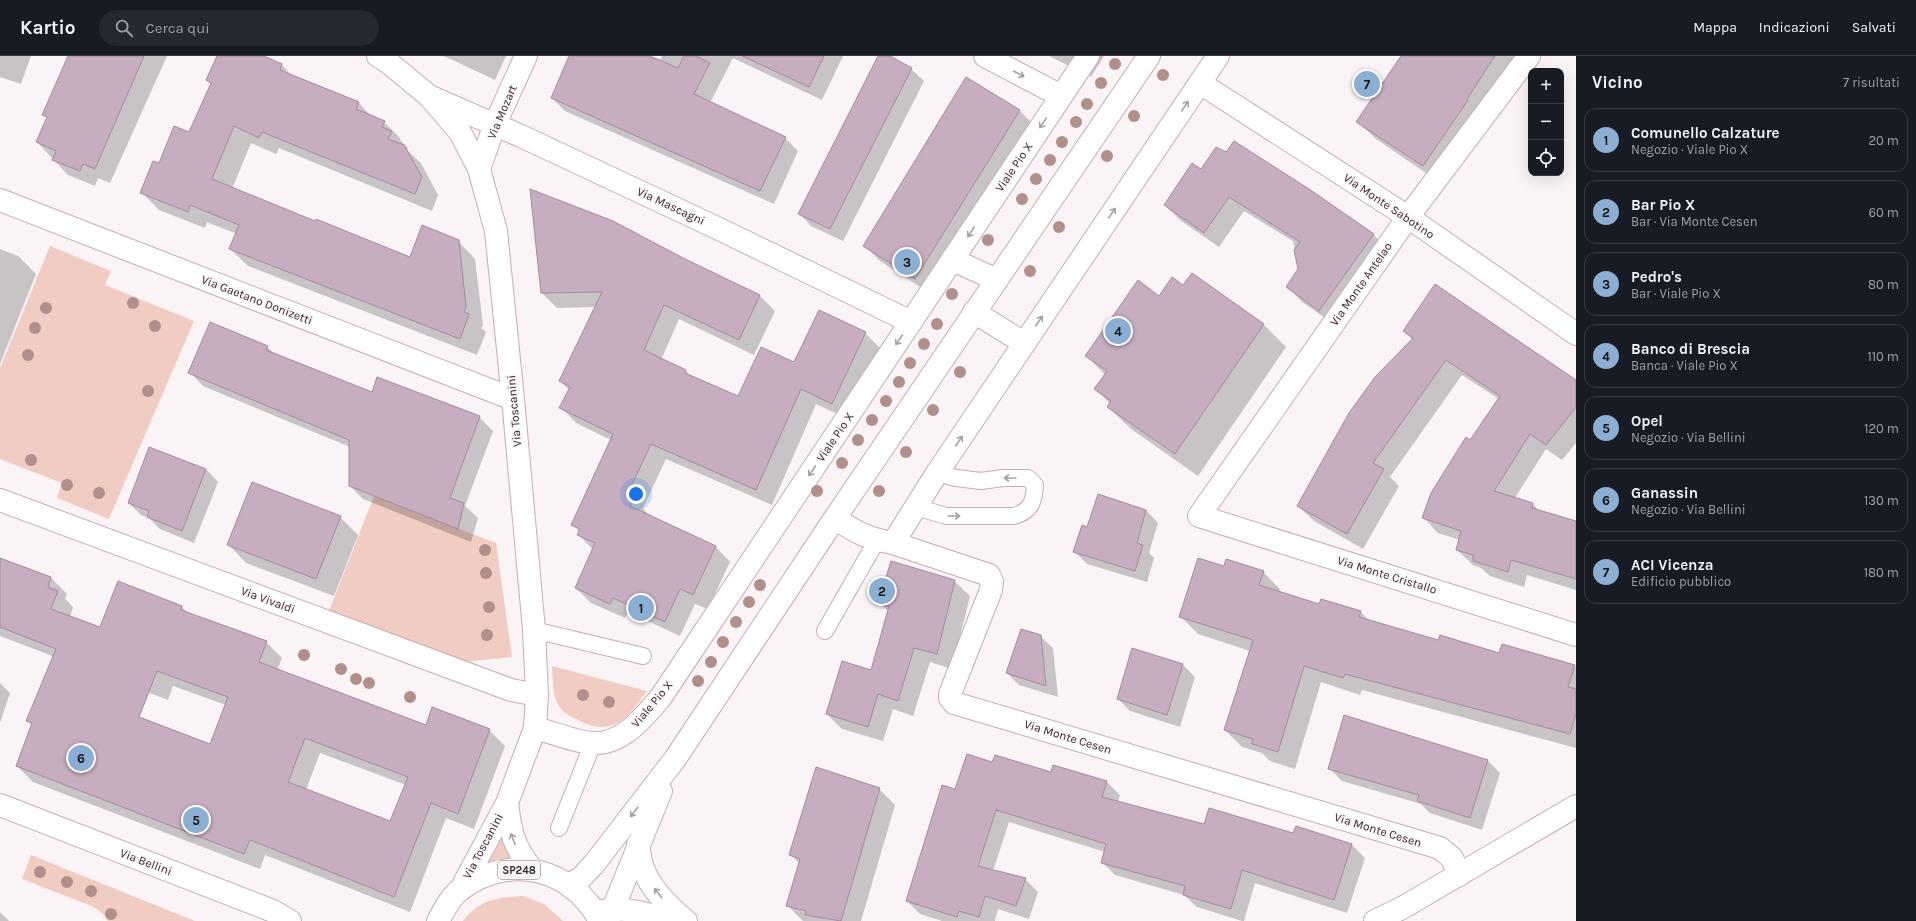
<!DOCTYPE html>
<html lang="it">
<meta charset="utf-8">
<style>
:root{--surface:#171b24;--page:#242831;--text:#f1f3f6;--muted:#9ea1a6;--line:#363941;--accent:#8daed3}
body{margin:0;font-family:Karla,sans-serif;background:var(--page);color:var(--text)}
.controls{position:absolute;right:12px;top:12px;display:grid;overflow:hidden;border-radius:8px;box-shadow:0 4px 16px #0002}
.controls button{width:36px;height:36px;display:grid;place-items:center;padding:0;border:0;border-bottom:1px solid var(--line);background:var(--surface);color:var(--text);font:20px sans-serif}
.you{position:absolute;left:636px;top:438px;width:14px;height:14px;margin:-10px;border:3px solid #fff;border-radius:50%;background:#1a73e8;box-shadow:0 0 0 6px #1a73e833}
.badge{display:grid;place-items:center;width:26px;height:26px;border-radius:50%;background:var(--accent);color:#111;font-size:13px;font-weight:700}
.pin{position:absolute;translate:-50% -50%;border:2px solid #fff;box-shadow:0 1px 4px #0006}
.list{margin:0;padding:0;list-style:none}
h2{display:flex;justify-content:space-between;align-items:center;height:52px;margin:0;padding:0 16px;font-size:17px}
h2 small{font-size:13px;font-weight:400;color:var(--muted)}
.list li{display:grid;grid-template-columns:26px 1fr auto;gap:12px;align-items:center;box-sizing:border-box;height:64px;margin:0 8px 8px;padding:0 8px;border:1px solid var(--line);border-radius:12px}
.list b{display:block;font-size:15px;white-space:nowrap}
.list p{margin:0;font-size:13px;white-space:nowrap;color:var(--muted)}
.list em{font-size:13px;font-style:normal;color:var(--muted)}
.icon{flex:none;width:22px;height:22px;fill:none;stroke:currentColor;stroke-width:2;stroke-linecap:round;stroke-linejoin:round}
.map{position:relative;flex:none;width:1576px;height:865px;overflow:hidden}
header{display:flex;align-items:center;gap:24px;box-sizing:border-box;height:56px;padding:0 20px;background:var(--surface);border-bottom:1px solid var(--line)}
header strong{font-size:19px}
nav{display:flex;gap:22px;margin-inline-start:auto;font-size:14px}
.search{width:280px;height:36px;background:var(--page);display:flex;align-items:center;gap:10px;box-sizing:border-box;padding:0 14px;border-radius:22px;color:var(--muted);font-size:15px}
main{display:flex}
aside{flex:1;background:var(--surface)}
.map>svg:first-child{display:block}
.green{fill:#f0ccc3}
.shadow{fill:#0003;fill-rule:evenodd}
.building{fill:#c6adc0;stroke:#a38b9d;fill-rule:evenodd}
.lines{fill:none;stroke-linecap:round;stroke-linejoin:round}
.lane-casing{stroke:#c8abb5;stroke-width:18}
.street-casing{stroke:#c8abb5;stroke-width:24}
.secondary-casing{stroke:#c8abb5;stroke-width:24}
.primary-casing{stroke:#c8abb5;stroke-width:24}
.lane{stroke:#fff;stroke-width:16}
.street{stroke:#fff;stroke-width:22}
.secondary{stroke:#fff;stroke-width:22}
.primary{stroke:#fff;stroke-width:22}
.tree{fill:#b18f8a}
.oneway{stroke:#a59fa1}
.labels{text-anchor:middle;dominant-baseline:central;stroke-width:3;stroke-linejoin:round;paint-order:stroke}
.shield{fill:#fbf4f7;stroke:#71676a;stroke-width:1}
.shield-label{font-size:11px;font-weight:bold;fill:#362a2e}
.street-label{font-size:12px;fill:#362a2e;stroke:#fbf4f7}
</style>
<header>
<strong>Kartio</strong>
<div class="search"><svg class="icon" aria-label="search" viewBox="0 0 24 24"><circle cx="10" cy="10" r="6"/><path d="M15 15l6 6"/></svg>Cerca qui</div>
<nav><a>Mappa</a><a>Indicazioni</a><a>Salvati</a></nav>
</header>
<main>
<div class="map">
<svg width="1576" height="865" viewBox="0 0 1576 865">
<rect width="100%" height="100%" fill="#fbf4f7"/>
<g class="green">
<path d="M50,190L111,215L105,229L194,265L109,463L57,442L62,427L0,403V312Z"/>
<path d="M374,440L496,487L512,601L464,606L329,555Z"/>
<path d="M552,610L647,635C629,660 613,682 580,665C574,662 565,658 560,652C552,641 553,623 552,610Z"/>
<path d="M501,768L504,787L510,802L499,803L483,808Z"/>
<path d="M31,799L195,865H108L104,859L94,851L22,823Z"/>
<path d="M523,840L544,848L563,865H463C478,844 499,841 523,840Z"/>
</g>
<g class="shadow">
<path d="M0,0H31L21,28L0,21Z"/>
<path d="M72,0H167L110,127L98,122L95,130L68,119L37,86L47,62L43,58Z"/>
<path d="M232,0H262L282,9L292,20L358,46L372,61L384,66L401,83L400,84L408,92L407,94L421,107L438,139L432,155L279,92L276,98L251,87L232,133L315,167L410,202L458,185L475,203L483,269L481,272L486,276L477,299L248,210L230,193L237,178L207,166L205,172L159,154L141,136L160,108L189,78L212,29L207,24Z"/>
<path d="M444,0H506L495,24Z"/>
<path d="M570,0H648L660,5L662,0H843L822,44L733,2L710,47L785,82L798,95L774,148L565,55L552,42Z"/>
<path d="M879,0H888L911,13L924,25L843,185L811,170L799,157Z"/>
<path d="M1049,0H1104L1091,21Z"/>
<path d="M1401,0H1524L1442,128L1376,83L1358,66Z"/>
<path d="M1019,54L1035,70L931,238L880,205L864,189Z"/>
<path d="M1226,98L1308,134L1374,179L1388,193L1334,268L1302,246L1288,231L1299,213L1293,185L1244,155L1219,191L1180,164L1165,149L1201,114Z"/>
<path d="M0,193L18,200L36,218L0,308Z"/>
<path d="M684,204L760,240L775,255L754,299L679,263L661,304L686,315L691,321L739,341L795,307L865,277L880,292L848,363L816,348L772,449L666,403L643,452L648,459L715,490L730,506L708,553L695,548L680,580L628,556L625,562L591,547L576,532L593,494L579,479L580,476L572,468L611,384L576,367L561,351L569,334L560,325L596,251L557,252L542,237Z"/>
<path d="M1192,219L1264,269L1286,291L1198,420L1131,373L1108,351L1110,348L1096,333L1105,319L1087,300L1183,231Z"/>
<path d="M1404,275L1576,325V387L1562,404L1546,393L1515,442L1533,448L1540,456L1576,466V534L1527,519L1524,531L1490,520L1481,512L1473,509L1457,494L1460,484L1438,477L1423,461L1499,343L1462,319L1390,421L1399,430L1363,493L1314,465L1298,450L1413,284Z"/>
<path d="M267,291L276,299L372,338L479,361L493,375L465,450L478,462L471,486L363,443L350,430V391L203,330L190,316Z"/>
<path d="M206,413L218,426L194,487L160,473L149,462L141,459L129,447Z"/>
<path d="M1098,440L1146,454L1158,467L1149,497L1154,502L1147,526L1087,508L1074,495L1088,472Z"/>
<path d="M340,461L358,479L334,540L246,507L229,489Z"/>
<path d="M4,504L51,522L67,538L65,543L73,551L70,561L101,572L182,551L190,559L266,586L282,602L277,614L426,671L489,674L505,690L474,773L446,762L410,856L265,799L260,813L33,726L17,710L32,670L28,665L210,689L226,649L173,630L168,644L0,580V515ZM320,697L406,729L391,767L306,734Z"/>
<path d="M1225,511L1263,516L1280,533L1279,536L1320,549L1361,556L1369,565L1439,586L1500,599L1574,610L1576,612V692L1362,634L1360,639L1321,626L1295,713L1270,705L1262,697L1242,691L1225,674L1250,595L1198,578L1181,561Z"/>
<path d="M954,525L970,540L952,613L930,606L913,660L893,653L883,685L842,673L827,658L871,615L889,556L879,547Z"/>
<path d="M1040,580L1053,592L1058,641L1019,629L1007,617Z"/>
<path d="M1133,594L1183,609L1195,621L1180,671L1130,655L1118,643Z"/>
<path d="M0,627L10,637L0,667Z"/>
<path d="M1488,705L1500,717L1482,774L1430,757L1421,748L1342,725L1330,713Z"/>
<path d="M993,708L1107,726L1120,739L1118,746L1205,770L1294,779L1352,789L1365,802L1347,857L1255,827L1244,865H1242L1197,851L1184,839L1115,819L1102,806L1105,796L1009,766L993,815L1025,823L1038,836L1029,863L998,853L995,865H942L920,858L907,845L956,734Z"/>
<path d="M879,733L895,749L861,865H803L787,849L800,808L790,798Z"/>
<path d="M0,856L9,865H0Z"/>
</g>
<g class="building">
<path d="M68,0H144L95,113L83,108L80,115L52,104L56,95L36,86L47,61L42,59Z"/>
<path d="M217,0H264L282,8L280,14L359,46L356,53L385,65L382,71L392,75L388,83L404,89L422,121L415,138L262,76L259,82L234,70L212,123L315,165L316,163L410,201L422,169L459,184L466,251L464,256L469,258L460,283L229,193L239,169L190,149L188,156L140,137L153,105L159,107L174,70L189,76L211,27L206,24Z"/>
<path d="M569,0H650L678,12L684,0H696L710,7L694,38L786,81L760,135L551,42Z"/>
<path d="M742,0H824L809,31Z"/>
<path d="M878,0H890L912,12L830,173L798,158Z"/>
<path d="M1401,0H1495L1467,43L1468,44L1423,110L1356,66Z"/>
<path d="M966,21L1020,54L915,223L863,190Z"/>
<path d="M1234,85L1309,133L1374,178L1319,255L1286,231L1298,213L1294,194L1300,186L1229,141L1204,177L1164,149L1192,107L1201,113L1216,91L1226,96Z"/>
<path d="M530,133L613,165L685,203L760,239L739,284L664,249L644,294L686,314L685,317L738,340L761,291L794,306L819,254L866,276L832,348L801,333L756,434L651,388L627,439L634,442L630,450L716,490L693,539L680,533L665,566L613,542L610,548L575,532L595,487L577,479L580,473L571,469L613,378L559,352L570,331L559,325L602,236L541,237Z"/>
<path d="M1192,217L1264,268L1175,398L1107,351L1111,345L1094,333L1107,315L1085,300L1138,224L1159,240L1172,221L1183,229Z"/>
<path d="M1435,228L1576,324V351L1573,355L1546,389L1530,378L1494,435L1533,447L1532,452L1576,465V523L1511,504L1508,516L1473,505V499L1456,494L1461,475L1422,462L1431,437L1466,381L1470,384L1500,340L1446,304L1373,407L1384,413L1347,478L1297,450L1349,357L1375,321L1413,282L1403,275Z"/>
<path d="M210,266L268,290L266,294L372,336L377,321L480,360L450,442L464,447L458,473L349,430V384L188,317Z"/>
<path d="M149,391L206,413L182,475L147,461L149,455L128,447Z"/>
<path d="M252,426L341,460L316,523L227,489Z"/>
<path d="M1098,438L1146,454L1137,487L1143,489L1135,515L1073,496L1082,469L1087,471Z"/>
<path d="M0,502L51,521L48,531L58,535L51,553L100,571L118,525L182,550L181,554L267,585L259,606L426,669L432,651L490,673L458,758L431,747L394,841L250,784L244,798L16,710L32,667L26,665L56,593L0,571ZM157,615L228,641L210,688L139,661ZM305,682L408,721L390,765L288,726Z"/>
<path d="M1198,502L1224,510L1226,503L1264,515L1259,529L1319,548L1321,543L1361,555L1359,561L1438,584L1440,579L1499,597L1502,588L1575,609L1568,631L1576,633V658L1570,678L1345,618L1343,622L1304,610L1278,696L1252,688L1253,683L1224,674L1253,584L1179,561Z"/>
<path d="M891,505L955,524L937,598L914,592L898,645L878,638L868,671L826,658L842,605L871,614L889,550L878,547Z"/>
<path d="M1021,573L1041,579L1046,630L1006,617Z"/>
<path d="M1132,592L1183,608L1167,659L1117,643Z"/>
<path d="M1344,659L1488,704L1470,762L1417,745L1419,739L1328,713Z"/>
<path d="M967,698L992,706L995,699L1051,716L1053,709L1107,725L1102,741L1204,768L1209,752L1293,777L1296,770L1352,788L1334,844L1242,814L1231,853L1183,839L1185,830L1101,807L1106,788L996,754L978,810L1026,822L1016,850L985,840L979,861L959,855L957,861L906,845L942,729L955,733Z"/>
<path d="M816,711L880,732L841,865L805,859L806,855L786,850L800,803L789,799Z"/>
</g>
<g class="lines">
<defs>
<g id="lane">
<path d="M916,451L946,460H1014C1031,455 1034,446 1035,429L1028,422H1003L981,425L956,422L937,417"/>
<path d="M534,574L643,600"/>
<path d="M825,575L877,484"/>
<path d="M559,772L593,687"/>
</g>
<g id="street">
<path d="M985,0L1061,40"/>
<path d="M1529,0L1408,161L1199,460L1576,579"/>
<path d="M1200,27L1408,161L1576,278"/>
<path d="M429,40L521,80L715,171L911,266"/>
<path d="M479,113L495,68L526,0"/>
<path d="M0,144L513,343"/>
<path d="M953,204L997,224"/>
<path d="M974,256L1024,287"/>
<path d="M0,444L511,634L537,639"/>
<path d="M835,462C855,476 868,483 893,487L989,519L992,525L991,534L950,638V642L954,647L1440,792L1452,802L1459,819"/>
<path d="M893,487L937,417L1218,0"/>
<path d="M535,672C552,676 575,686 592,687C621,690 644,661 661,641L1088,0"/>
<path d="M0,749L273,855L290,865"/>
<path d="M638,788C640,796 640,805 643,812C651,834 669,851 686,865"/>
<path d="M596,856C625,849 644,858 673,865"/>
<path d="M1375,865L1402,852L1576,750"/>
</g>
<g id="secondary">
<path d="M378,0L389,7L429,40L460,76L479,113L496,175L513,343L534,574L537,639L535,672L507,747L461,833"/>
<path d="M507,747C511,779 513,788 532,814"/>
<path d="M569,828L580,823L594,808L675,703L835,462L1149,0"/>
<path d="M608,865L661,735"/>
</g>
<path id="primary" d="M438,865C444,854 451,840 461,833C510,797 572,812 600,865"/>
</defs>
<use href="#lane" class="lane-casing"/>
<use href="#street" class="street-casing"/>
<use href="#secondary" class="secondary-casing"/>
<use href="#primary" class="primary-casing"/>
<use href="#lane" class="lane"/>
<use href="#street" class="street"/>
<use href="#secondary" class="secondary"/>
<use href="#primary" class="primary"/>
</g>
<g class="tree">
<circle cx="1115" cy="8" r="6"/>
<circle cx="1163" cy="19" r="6"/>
<circle cx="1101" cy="27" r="6"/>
<circle cx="1087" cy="48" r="6"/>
<circle cx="1134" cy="60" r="6"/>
<circle cx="1076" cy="66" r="6"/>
<circle cx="1062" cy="86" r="6"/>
<circle cx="1107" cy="100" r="6"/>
<circle cx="1050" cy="104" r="6"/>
<circle cx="1036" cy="123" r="6"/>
<circle cx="1022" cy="143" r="6"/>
<circle cx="1059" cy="171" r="6"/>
<circle cx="988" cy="184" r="6"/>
<circle cx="1030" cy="215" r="6"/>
<circle cx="952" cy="238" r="6"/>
<circle cx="133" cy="247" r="6"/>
<circle cx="46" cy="252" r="6"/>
<circle cx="937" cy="268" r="6"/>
<circle cx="155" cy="270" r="6"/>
<circle cx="35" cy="272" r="6"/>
<circle cx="924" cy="288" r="6"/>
<circle cx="28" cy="299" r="6"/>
<circle cx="910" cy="307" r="6"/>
<circle cx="960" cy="316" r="6"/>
<circle cx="899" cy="326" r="6"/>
<circle cx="148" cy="335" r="6"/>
<circle cx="886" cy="345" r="6"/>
<circle cx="933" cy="354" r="6"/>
<circle cx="872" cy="364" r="6"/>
<circle cx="858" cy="384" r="6"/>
<circle cx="906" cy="396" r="6"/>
<circle cx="31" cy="404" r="6"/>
<circle cx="842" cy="407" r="6"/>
<circle cx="67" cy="429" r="6"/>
<circle cx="817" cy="435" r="6"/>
<circle cx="879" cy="435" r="6"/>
<circle cx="99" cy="437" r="6"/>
<circle cx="485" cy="494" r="6"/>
<circle cx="486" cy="517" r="6"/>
<circle cx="760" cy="529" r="6"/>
<circle cx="749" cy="546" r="6"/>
<circle cx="489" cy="551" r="6"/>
<circle cx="736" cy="566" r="6"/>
<circle cx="487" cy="579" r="6"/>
<circle cx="723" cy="586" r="6"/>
<circle cx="304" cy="599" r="6"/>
<circle cx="711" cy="606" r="6"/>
<circle cx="341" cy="613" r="6"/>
<circle cx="356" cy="623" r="6"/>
<circle cx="698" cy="625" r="6"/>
<circle cx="369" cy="627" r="6"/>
<circle cx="583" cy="639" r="6"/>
<circle cx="410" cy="641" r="6"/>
<circle cx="609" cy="646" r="6"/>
<circle cx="40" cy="816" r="6"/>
<circle cx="67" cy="826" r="6"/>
<circle cx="91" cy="835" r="6"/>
<circle cx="111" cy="858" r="6"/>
</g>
<defs><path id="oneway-shaft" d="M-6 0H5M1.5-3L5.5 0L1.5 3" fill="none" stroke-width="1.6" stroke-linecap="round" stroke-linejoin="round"/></defs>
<g class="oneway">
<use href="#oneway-shaft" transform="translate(1019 18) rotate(28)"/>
<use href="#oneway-shaft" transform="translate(1185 50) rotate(-56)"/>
<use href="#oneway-shaft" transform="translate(1043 67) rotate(124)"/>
<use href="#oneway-shaft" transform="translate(1112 157) rotate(-56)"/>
<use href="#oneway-shaft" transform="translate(971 176) rotate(124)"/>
<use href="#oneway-shaft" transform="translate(1039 265) rotate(-56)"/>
<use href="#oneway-shaft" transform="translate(899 284) rotate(124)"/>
<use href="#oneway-shaft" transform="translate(959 385) rotate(-56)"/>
<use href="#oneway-shaft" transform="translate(812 415) rotate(124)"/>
<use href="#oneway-shaft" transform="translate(1010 422) rotate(-180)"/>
<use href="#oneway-shaft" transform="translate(954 460)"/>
<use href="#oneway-shaft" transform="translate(634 756) rotate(127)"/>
<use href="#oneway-shaft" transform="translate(513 783) rotate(-110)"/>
<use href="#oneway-shaft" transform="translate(658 837) rotate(-129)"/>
</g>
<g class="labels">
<rect class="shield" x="498" y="805" width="42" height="18" rx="3"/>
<g class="shield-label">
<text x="519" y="814">SP248</text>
</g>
<g class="street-label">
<text transform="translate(502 56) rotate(-67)">Via Mozart</text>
<text transform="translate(1014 111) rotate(-56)">Viale Pio X</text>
<text transform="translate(671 150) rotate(25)">Via Mascagni</text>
<text transform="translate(1389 150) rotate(34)">Via Monte Sabotino</text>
<text transform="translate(1361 228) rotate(-55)">Via Monte Antelao</text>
<text transform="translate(257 244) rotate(21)">Via Gaetano Donizetti</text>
<text transform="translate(514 355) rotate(-95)">Via Toscanini</text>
<text transform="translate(835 381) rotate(-56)">Viale Pio X</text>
<text transform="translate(1387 519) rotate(17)">Via Monte Cristallo</text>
<text transform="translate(268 544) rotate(20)">Via Vivaldi</text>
<text transform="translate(652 648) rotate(-50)">Viale Pio X</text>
<text transform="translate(1068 681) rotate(17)">Via Monte Cesen</text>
<text transform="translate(1378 774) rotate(17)">Via Monte Cesen</text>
<text transform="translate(483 790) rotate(-62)">Via Toscanini</text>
<text transform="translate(146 806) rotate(21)">Via Bellini</text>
</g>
</g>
</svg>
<div class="controls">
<button>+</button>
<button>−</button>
<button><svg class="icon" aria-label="locate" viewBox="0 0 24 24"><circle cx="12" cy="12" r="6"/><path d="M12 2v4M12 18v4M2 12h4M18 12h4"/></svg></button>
</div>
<div class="you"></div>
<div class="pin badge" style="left:641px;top:552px">1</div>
<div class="pin badge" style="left:882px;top:535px">2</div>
<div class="pin badge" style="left:907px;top:206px">3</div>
<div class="pin badge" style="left:1118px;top:275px">4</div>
<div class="pin badge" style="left:196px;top:764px">5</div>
<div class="pin badge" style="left:81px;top:702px">6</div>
<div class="pin badge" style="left:1367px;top:28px">7</div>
</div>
<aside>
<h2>Vicino<small>7 risultati</small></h2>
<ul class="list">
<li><span class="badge">1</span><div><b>Comunello Calzature</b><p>Negozio · Viale Pio X</p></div><em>20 m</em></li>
<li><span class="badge">2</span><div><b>Bar Pio X</b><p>Bar · Via Monte Cesen</p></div><em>60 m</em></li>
<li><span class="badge">3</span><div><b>Pedro's</b><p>Bar · Viale Pio X</p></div><em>80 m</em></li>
<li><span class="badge">4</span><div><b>Banco di Brescia</b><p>Banca · Viale Pio X</p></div><em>110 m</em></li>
<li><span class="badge">5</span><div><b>Opel</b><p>Negozio · Via Bellini</p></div><em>120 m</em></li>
<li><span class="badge">6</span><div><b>Ganassin</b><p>Negozio · Via Bellini</p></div><em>130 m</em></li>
<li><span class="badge">7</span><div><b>ACI Vicenza</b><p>Edificio pubblico</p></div><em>180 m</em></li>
</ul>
</aside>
</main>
